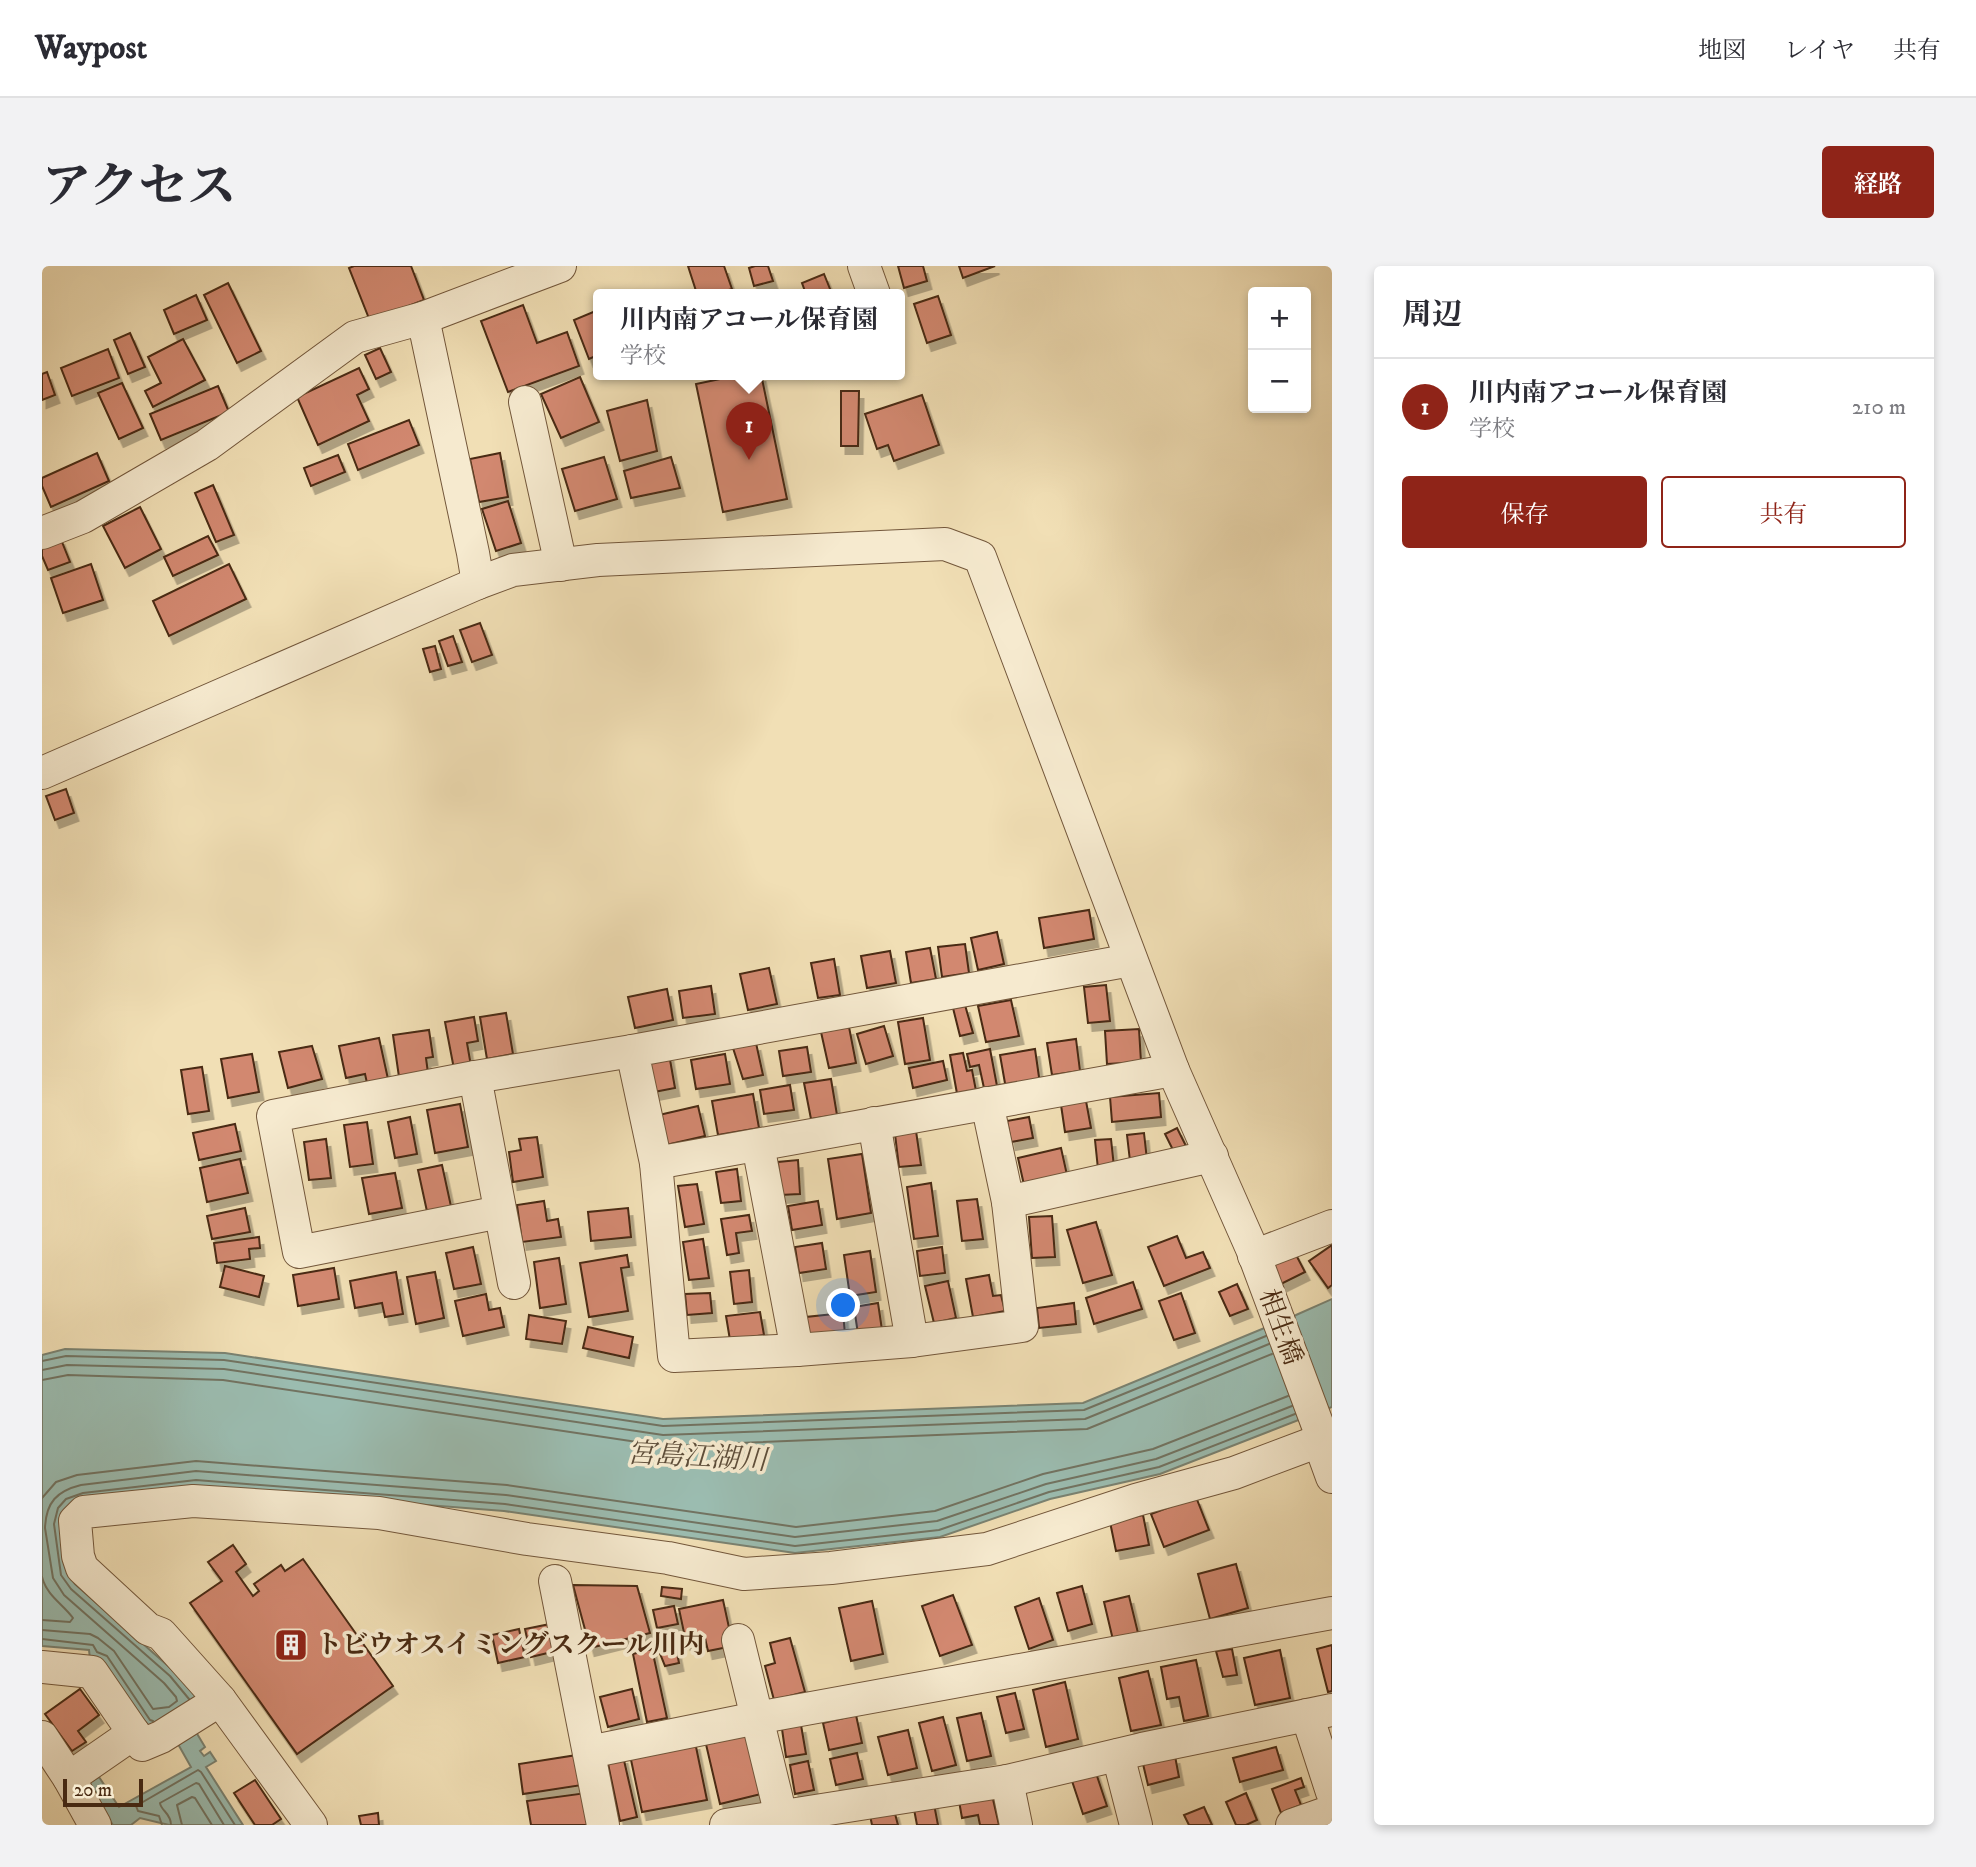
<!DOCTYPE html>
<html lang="ja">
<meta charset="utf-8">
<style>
:root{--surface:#fff;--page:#f2f2f3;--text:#2b2b33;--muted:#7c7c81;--line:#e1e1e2;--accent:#8f2418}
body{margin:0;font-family:"IM FELL DW Pica","Noto Serif JP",serif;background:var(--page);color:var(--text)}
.controls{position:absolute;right:21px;top:21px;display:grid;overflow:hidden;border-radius:7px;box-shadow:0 4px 10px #0003}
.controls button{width:63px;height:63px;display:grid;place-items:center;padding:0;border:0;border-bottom:2px solid var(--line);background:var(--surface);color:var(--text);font:35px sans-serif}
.scale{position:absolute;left:21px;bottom:18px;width:80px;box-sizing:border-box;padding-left:7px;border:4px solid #492a12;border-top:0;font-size:19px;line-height:24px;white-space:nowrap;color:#492a12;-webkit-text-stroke:5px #f6eacf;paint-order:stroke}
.you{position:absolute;left:802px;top:1040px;width:24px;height:24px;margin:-18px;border:5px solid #fff;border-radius:50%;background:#1a73e8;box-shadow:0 0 0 10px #1a73e833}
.badge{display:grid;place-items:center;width:46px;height:46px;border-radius:50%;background:var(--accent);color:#fff;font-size:23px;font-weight:700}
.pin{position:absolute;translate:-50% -58px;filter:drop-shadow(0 2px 4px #0008)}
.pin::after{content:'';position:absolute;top:37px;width:24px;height:21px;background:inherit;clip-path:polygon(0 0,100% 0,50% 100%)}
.popup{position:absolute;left:551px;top:23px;width:312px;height:91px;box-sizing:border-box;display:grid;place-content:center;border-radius:7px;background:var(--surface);filter:drop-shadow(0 2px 5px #0005);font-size:23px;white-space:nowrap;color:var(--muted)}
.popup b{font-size:26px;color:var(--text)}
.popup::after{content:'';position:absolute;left:50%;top:100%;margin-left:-14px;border:14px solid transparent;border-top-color:var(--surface)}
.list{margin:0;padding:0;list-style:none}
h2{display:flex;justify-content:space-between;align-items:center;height:91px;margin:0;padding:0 28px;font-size:30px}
h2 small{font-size:23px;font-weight:400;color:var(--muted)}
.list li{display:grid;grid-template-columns:46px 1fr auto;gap:21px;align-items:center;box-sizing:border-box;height:98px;padding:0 28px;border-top:2px solid var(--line)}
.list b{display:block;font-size:26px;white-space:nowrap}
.list p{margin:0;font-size:23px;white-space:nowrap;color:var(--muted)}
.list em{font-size:23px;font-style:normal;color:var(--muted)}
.actions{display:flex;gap:14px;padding:21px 28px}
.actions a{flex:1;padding:16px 0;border:2px solid var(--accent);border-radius:7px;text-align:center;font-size:24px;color:var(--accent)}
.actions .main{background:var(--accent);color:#fff}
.map{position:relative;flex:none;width:1290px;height:1559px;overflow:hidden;border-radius:7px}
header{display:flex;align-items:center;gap:42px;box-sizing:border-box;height:98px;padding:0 35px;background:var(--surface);border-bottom:2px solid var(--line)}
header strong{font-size:33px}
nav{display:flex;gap:38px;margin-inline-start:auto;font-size:24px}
.intro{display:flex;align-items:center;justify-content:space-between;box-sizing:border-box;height:168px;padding:0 42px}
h1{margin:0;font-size:49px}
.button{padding:18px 32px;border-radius:7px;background:var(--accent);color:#fff;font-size:24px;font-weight:700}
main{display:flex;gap:42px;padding:0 42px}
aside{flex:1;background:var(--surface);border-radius:7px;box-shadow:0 4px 10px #0003}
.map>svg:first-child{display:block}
.water{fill:#9bbcb0;stroke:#7a8271;stroke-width:2}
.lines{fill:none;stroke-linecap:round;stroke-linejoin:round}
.shore{stroke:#727361;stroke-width:2}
.building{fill:#d28870;stroke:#492a12;stroke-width:2;filter:url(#shadow)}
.minor-casing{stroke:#73573b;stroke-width:34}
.minor{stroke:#f6eacf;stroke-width:32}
.labels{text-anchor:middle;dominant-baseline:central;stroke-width:7;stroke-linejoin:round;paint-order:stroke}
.street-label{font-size:26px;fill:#492a12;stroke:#f6eacf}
.poi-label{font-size:26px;font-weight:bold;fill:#492a12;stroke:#f6eacf;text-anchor:start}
.water-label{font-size:28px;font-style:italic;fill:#5e4e3a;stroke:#f6eacf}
</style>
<header>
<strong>Waypost</strong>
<nav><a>地図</a><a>レイヤ</a><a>共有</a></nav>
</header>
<div class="intro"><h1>アクセス</h1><a class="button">経路</a></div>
<main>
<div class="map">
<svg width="1290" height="1559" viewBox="0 0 1290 1559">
<defs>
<filter id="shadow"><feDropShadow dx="4.5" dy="8" stdDeviation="0" flood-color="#0004"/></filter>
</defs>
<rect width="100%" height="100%" fill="#f1dfb5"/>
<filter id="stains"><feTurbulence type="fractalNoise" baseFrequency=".00286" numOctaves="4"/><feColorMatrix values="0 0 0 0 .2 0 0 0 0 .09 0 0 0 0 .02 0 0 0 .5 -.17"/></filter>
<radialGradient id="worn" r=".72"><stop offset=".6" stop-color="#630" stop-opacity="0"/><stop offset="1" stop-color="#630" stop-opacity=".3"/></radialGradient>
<g class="water">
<path d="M1290,1033V1141L1118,1208L1008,1233L898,1271L753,1287L462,1245L153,1221L42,1234L26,1307L33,1318L133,1406L160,1437L105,1462L48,1393L47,1384L0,1380V1089L23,1083L183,1087L621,1153L1041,1137L1254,1049Z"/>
<path d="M154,1466L163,1481L158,1485L162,1490L168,1486L174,1495L164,1501L201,1559H127L98,1552L89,1559H71L43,1519L57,1511L77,1541L149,1501L136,1478Z"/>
</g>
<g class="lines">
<g class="shore">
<path d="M0,1095L24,1090L182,1094L621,1160L1042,1144L1224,1070"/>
<path d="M0,1104L25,1099L182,1103L621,1169L1043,1153L1227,1078"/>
<path d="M0,1114L26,1109L181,1114L622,1180L1045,1163L1230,1088"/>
<path d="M0,1232L14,1216L35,1209L154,1195L465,1219L754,1261L893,1245L1001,1208L1111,1183L1246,1130"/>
<path d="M0,1311C5,1330 21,1338 31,1352L28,1356L0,1354"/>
<path d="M0,1364L48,1368L56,1372L72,1385L111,1443L127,1441L135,1435L134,1431L122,1417L22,1329L11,1312L3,1262C4,1236 15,1225 39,1219L154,1205L464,1229L753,1271L895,1255L1004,1218L1114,1193L1250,1140"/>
<path d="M0,1373L51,1379L55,1386L65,1390L108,1454L111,1455"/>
<path d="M147,1433L128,1410L29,1323L19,1309L12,1258L16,1242L24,1233L41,1227L154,1214L463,1238L753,1280L897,1264L1007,1226L1117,1201L1253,1148"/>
<path d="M120,1559L117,1550L96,1545L94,1540L156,1504L159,1506L193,1559"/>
<path d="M129,1559C129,1547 119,1545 118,1537L154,1517L157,1518L182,1559"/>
<path d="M140,1559L135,1539L150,1531L153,1532L170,1559"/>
</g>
</g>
<g class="building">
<path d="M312,0H369L382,34L328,55L307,2Z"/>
<path d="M646,0H682L690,23L674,28H655Z"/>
<path d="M713,0H726L731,15L712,20L707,2Z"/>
<path d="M856,0H881L885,15L862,22Z"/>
<path d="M917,0H953L921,12Z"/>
<path d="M782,8L790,28H764L760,17Z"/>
<path d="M186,17L219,85L195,97L162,29Z"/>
<path d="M154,29L165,54L132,68L122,44Z"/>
<path d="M896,30L909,69L885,77L872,38Z"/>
<path d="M481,39L495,77L525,66L537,100L466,126L439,55Z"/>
<path d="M556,44V89L547,93L532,54Z"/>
<path d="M88,67L103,101L86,108L72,74Z"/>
<path d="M141,73L163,114L111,141L103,125L119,117L106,91Z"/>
<path d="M338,82L349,106L334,113L323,89Z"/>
<path d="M66,83L77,112L30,130L19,102Z"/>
<path d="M317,102L327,123L315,129L327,155L276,179L255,131Z"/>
<path d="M5,106L13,129L0,134V108Z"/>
<path d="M702,108H719L745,233L681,246L654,118Z"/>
<path d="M538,111L557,156L519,172L499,128Z"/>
<path d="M80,117L101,162L77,173L56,127Z"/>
<path d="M176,120L187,146L119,174L108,148Z"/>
<path d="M799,125H817L816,180H799Z"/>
<path d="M880,129L897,179L852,195L846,179L835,183L823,148Z"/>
<path d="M605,134L615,185L578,195L565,145Z"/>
<path d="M367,154L377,179L316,204L306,178Z"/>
<path d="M55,187L67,215L9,241L0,220V212Z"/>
<path d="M458,187L466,231L437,236L428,193Z"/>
<path d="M296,189L303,206L269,220L262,202Z"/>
<path d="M562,191L575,233L533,245L520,203Z"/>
<path d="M629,191L638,222L589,232L582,205Z"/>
<path d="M171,219L192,269L174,276L153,227Z"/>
<path d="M466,235L479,277L454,285L440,243Z"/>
<path d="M98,241L119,283L83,302L61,260Z"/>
<path d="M166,270L176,289L131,310L122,291Z"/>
<path d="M18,271L28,296L6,304L0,290V277Z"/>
<path d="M49,298L61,334L21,347L9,312Z"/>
<path d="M187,298L204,333L127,370L111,335Z"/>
<path d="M438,357L450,389L430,396L418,364Z"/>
<path d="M411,370L420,396L406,400L397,375Z"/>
<path d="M393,380L399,403L388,406L381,383Z"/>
<path d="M24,523L32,547L13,554L4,530Z"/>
<path d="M1047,644L1052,673L1002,682L997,652Z"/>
<path d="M955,666L962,698L936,704L929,672Z"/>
<path d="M923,678L927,707L900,711L896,681Z"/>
<path d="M888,682L894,713L869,717L864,686Z"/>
<path d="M848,685L854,717L825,722L819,690Z"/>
<path d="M792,693L798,729L776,732L769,697Z"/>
<path d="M727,702L735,738L706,744L698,708Z"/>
<path d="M1064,719L1068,755L1046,757L1042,721Z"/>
<path d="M669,720L673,748L641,752L637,725Z"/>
<path d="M625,723L631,754L593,762L586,731Z"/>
<path d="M969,734L977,770L944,776L936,740Z"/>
<path d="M923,739L931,767L918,770L911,742Z"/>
<path d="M464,747L471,788L445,793L438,751Z"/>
<path d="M432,751L436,775L425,777L429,800L412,803L403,756Z"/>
<path d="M881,752L888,794L863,798L856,756Z"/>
<path d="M842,760L851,790L824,798L815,768Z"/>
<path d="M807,761L814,797L787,802L779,766Z"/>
<path d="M1097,763L1099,796L1065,798L1063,765Z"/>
<path d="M387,764L391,791L384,792L386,807L357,811L351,769Z"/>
<path d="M337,772L346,813L325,817L323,808L304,812L297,780Z"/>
<path d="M1034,773L1038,805L1010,809L1005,777Z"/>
<path d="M714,777L721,809L701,813L691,782Z"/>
<path d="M270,780L280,813L246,822L237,786Z"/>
<path d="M765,781L769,806L741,810L737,785Z"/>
<path d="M948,783L955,820L942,822L937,799L928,801L925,788Z"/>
<path d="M993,783L998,818L964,823L958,789Z"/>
<path d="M921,787L925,805L930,804L935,830L916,833L908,789Z"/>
<path d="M210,788L217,826L186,832L179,793Z"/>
<path d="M627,788L633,822L612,826L606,792Z"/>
<path d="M683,788L688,818L654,823L649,794Z"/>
<path d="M901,795L905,814L871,822L867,802Z"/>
<path d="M160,801L167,845L146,848L139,804Z"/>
<path d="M789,813L795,849L769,853L762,817Z"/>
<path d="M748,819L752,844L722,848L718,824Z"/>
<path d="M1117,827L1119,851L1070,856L1068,831Z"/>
<path d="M711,828L717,862L676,869L670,835Z"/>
<path d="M1044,835L1049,862L1023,866L1019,839Z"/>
<path d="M418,838L426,881L393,887L385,844Z"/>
<path d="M656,840L663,870L624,879L617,849Z"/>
<path d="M368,851L375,888L353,892L346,856Z"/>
<path d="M987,851L991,872L969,876L965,855Z"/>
<path d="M325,856L331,898L308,901L302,859Z"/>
<path d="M193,858L199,885L157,894L151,867Z"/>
<path d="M1135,862L1145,882L1133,888L1123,868Z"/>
<path d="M874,865L879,899L857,901L853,868Z"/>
<path d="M1102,867L1105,894L1088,895L1085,869Z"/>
<path d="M495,871L501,911L471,916L467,886L479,884L477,873Z"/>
<path d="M284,873L289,912L267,914L262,876Z"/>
<path d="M1069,873L1072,901L1056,903L1053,874Z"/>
<path d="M1019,882L1025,909L982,919L976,892Z"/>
<path d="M820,888L829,947L795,953L786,893Z"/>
<path d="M198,893L206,927L165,936L158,902Z"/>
<path d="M756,894L758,928L738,929L736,896Z"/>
<path d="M400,899L410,945L386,950L376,904Z"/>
<path d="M695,903L699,935L679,937L674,906Z"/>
<path d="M353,907L360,942L327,948L320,912Z"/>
<path d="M889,917L896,970L872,973L865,921Z"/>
<path d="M655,918L662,958L643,961L636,920Z"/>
<path d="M935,933L941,973L920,975L915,935Z"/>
<path d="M502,935L505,955L516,953L519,971L480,976L475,939Z"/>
<path d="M776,935L780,959L750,964L746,940Z"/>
<path d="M203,942L208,966L170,973L165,950Z"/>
<path d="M586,942L589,971L549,975L546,946Z"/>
<path d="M707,949L710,965L694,967L697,987L685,989L679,953Z"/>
<path d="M1010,950L1013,991L990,992L987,951Z"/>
<path d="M1054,956L1070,1009L1041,1017L1025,964Z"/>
<path d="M1135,970L1144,992L1161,986L1168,1002L1122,1020L1106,981Z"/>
<path d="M217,971L218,982L207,983L208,993L175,997L172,977Z"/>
<path d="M661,973L667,1012L647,1014L641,976Z"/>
<path d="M780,977L784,1003L757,1007L753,981Z"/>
<path d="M1290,979V1019L1286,1022L1267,995Z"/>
<path d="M431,981L439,1018L412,1023L404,987Z"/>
<path d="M900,981L903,1007L878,1010L875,985Z"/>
<path d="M828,985L834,1026L808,1030L802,989Z"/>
<path d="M1252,985L1263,1006L1237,1019L1226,999Z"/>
<path d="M585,989L587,1001L579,1002L586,1045L547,1051L538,997Z"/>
<path d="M517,992L524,1038L498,1042L492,996Z"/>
<path d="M183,1000L222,1010L217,1031L178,1021Z"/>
<path d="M292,1002L297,1033L256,1040L251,1009Z"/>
<path d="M707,1004L710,1036L692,1038L688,1006Z"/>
<path d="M354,1006L361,1048L343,1051L340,1037L313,1042L308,1015Z"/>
<path d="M393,1006L402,1052L374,1058L365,1011Z"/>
<path d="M947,1009L951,1030L959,1029L963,1045L931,1051L924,1013Z"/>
<path d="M906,1015L914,1052L892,1057L883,1020Z"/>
<path d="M1091,1016L1100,1043L1052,1058L1044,1032Z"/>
<path d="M1195,1018L1206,1043L1188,1050L1177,1026Z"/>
<path d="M668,1027L670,1047L645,1049L643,1028Z"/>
<path d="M1139,1027L1153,1067L1132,1074L1117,1035Z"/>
<path d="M444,1028L447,1044L458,1042L462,1061L421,1070L413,1035Z"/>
<path d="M836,1037L840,1064L816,1068L812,1041Z"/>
<path d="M1032,1037L1034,1058L997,1062L995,1042Z"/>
<path d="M718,1046L722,1069L688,1074L684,1050Z"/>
<path d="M801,1047L803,1068L766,1072L764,1051Z"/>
<path d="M487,1049L524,1055L520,1078L484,1073Z"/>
<path d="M546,1061L591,1071L587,1092L541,1082Z"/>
<path d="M1154,1231L1167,1264L1122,1281L1109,1248Z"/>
<path d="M1101,1249L1107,1279L1074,1285L1068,1256Z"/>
<path d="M191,1279L204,1298L194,1306L211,1330L217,1325L212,1318L239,1299L243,1305L261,1293L351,1420L255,1488L148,1337L180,1315L166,1296Z"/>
<path d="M1194,1298L1206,1342L1168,1353L1156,1308Z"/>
<path d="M531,1319L595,1320L608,1367L548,1382Z"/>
<path d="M1040,1320L1050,1358L1026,1365L1015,1327Z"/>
<path d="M620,1321L640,1323L639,1333L619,1330Z"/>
<path d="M911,1329L930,1379L898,1390L880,1340Z"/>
<path d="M1087,1330L1096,1367L1071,1374L1062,1336Z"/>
<path d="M997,1332L1011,1374L987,1383L973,1341Z"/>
<path d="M681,1334L691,1380L666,1385L663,1372L644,1376L637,1343Z"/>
<path d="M830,1335L841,1388L809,1395L797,1342Z"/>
<path d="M632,1340L636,1358L615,1362L611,1344Z"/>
<path d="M508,1358L514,1385L489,1391L483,1363Z"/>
<path d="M477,1363L483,1391L456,1397L450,1369Z"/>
<path d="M748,1372L763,1426L732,1434L723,1400L733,1397L728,1377Z"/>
<path d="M1290,1379V1425L1286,1426L1275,1383Z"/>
<path d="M634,1382L637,1397L623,1400L617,1385Z"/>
<path d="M610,1383L625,1452L605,1456L591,1388Z"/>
<path d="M1190,1383L1195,1409L1181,1411L1174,1385Z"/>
<path d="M1238,1384L1248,1432L1213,1439L1202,1392Z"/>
<path d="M1154,1394L1166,1450L1142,1455L1137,1431L1125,1433L1119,1401Z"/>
<path d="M1106,1405L1119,1459L1089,1465L1077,1412Z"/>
<path d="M1023,1416L1036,1473L1004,1481L991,1424Z"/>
<path d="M38,1423L57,1449L36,1465L44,1476L30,1485L3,1448Z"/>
<path d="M590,1423L597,1453L566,1461L558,1431Z"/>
<path d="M973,1427L982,1463L964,1467L955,1431Z"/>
<path d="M939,1447L949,1490L925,1495L915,1452Z"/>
<path d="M814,1449L820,1477L787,1484L781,1457Z"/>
<path d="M901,1451L914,1499L890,1505L877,1457Z"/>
<path d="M759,1459L764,1488L744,1491L740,1463Z"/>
<path d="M866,1464L875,1502L846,1509L836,1471Z"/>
<path d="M705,1465L719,1528L678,1538L663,1474Z"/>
<path d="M653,1476L665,1534L600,1546L588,1489Z"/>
<path d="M1234,1481L1241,1504L1198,1516L1191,1492Z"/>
<path d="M815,1487L821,1513L794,1519L788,1493Z"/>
<path d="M535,1489L540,1519L481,1528L477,1498Z"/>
<path d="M581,1490L595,1551L578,1555L565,1493Z"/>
<path d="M1133,1490L1137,1511L1106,1519L1101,1498Z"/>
<path d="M766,1495L772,1524L753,1528L748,1499Z"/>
<path d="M1053,1504L1065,1540L1041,1548L1029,1512Z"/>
<path d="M1259,1512L1262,1521L1253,1524L1259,1539L1239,1547L1230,1523Z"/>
<path d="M213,1514L239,1553L230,1559H213L192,1527Z"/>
<path d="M544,1527L549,1559H489L485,1535Z"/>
<path d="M1204,1527L1215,1554L1204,1559H1194L1184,1536Z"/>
<path d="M950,1529L957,1559H938L936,1549L920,1552L917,1535Z"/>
<path d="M891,1533L896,1559H875L871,1538Z"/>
<path d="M1162,1541L1170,1559H1147L1142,1549Z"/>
<path d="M852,1544L856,1559H830L828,1549Z"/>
<path d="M336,1547L337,1559H319L317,1550Z"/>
</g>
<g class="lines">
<defs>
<g id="minor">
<path d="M822,0L832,28"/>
<path d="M381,52L431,287L436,317L471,304L556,294L903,278L938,291L1131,804L1210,983L1279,1168L1277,1175L1290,1211"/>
<path d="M483,136L519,299"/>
<path d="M0,267L41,251L165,179L313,71L381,52L518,0"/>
<path d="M0,507L436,317"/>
<path d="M433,811L231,850L257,986L458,946"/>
<path d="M945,837L966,936L980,1060L870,1075L755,1084L632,1090L614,897L590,785L1089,694"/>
<path d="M832,857L870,1075"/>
<path d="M716,879L755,1084"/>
<path d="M614,897L1131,804"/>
<path d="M966,936L1170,890"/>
<path d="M1212,990L1290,960"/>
<path d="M472,1017L433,811L590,785"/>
<path d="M513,1315L561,1559"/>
<path d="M696,1374L739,1550"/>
<path d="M0,1401L50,1406L100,1479L119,1471L178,1434"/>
<path d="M1265,1449L1290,1526"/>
<path d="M0,1471L27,1512L92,1467"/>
<path d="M547,1486L715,1452L1290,1347"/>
<path d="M1076,1489L1094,1559"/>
<path d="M27,1512L53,1559"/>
<path d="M965,1515L974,1559"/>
<path d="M269,1559L178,1434L119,1368L106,1363L40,1302L36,1290L33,1255L42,1246L151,1235L337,1247L485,1273L626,1292L702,1308L789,1302L945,1283L1094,1234L1192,1207L1277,1175"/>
<path d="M684,1559L965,1515L1100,1483L1290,1444"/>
<path d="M1250,1559L1290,1545"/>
</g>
</defs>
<use href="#minor" class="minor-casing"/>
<use href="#minor" class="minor"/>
</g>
<defs>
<symbol id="building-square" viewBox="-11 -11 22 22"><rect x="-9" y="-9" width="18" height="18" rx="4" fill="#8f2418" stroke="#f6eacf"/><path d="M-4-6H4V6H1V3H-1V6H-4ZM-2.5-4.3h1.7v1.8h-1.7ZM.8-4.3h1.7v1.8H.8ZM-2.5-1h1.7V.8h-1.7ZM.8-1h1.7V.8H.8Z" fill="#fff"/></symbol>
</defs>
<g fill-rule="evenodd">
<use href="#building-square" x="230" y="1360" width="38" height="38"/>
</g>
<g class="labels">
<g class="street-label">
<text transform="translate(1238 1061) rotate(70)">相生橋</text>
</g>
<g class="poi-label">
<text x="274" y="1379">トビウオスイミングスクール川内</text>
</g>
<g class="water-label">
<text transform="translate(655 1191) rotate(3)">宮島江湖川</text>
</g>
</g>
<rect width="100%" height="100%" filter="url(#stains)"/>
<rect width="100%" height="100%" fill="url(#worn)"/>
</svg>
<div class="controls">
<button>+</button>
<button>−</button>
</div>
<div class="scale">20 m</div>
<div class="you"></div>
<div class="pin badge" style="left:707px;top:194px">1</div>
<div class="popup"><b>川内南アコール保育園</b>学校</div>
</div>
<aside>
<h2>周辺<small></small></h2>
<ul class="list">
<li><span class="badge">1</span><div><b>川内南アコール保育園</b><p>学校</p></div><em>210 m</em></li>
</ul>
<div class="actions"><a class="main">保存</a><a>共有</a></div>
</aside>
</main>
